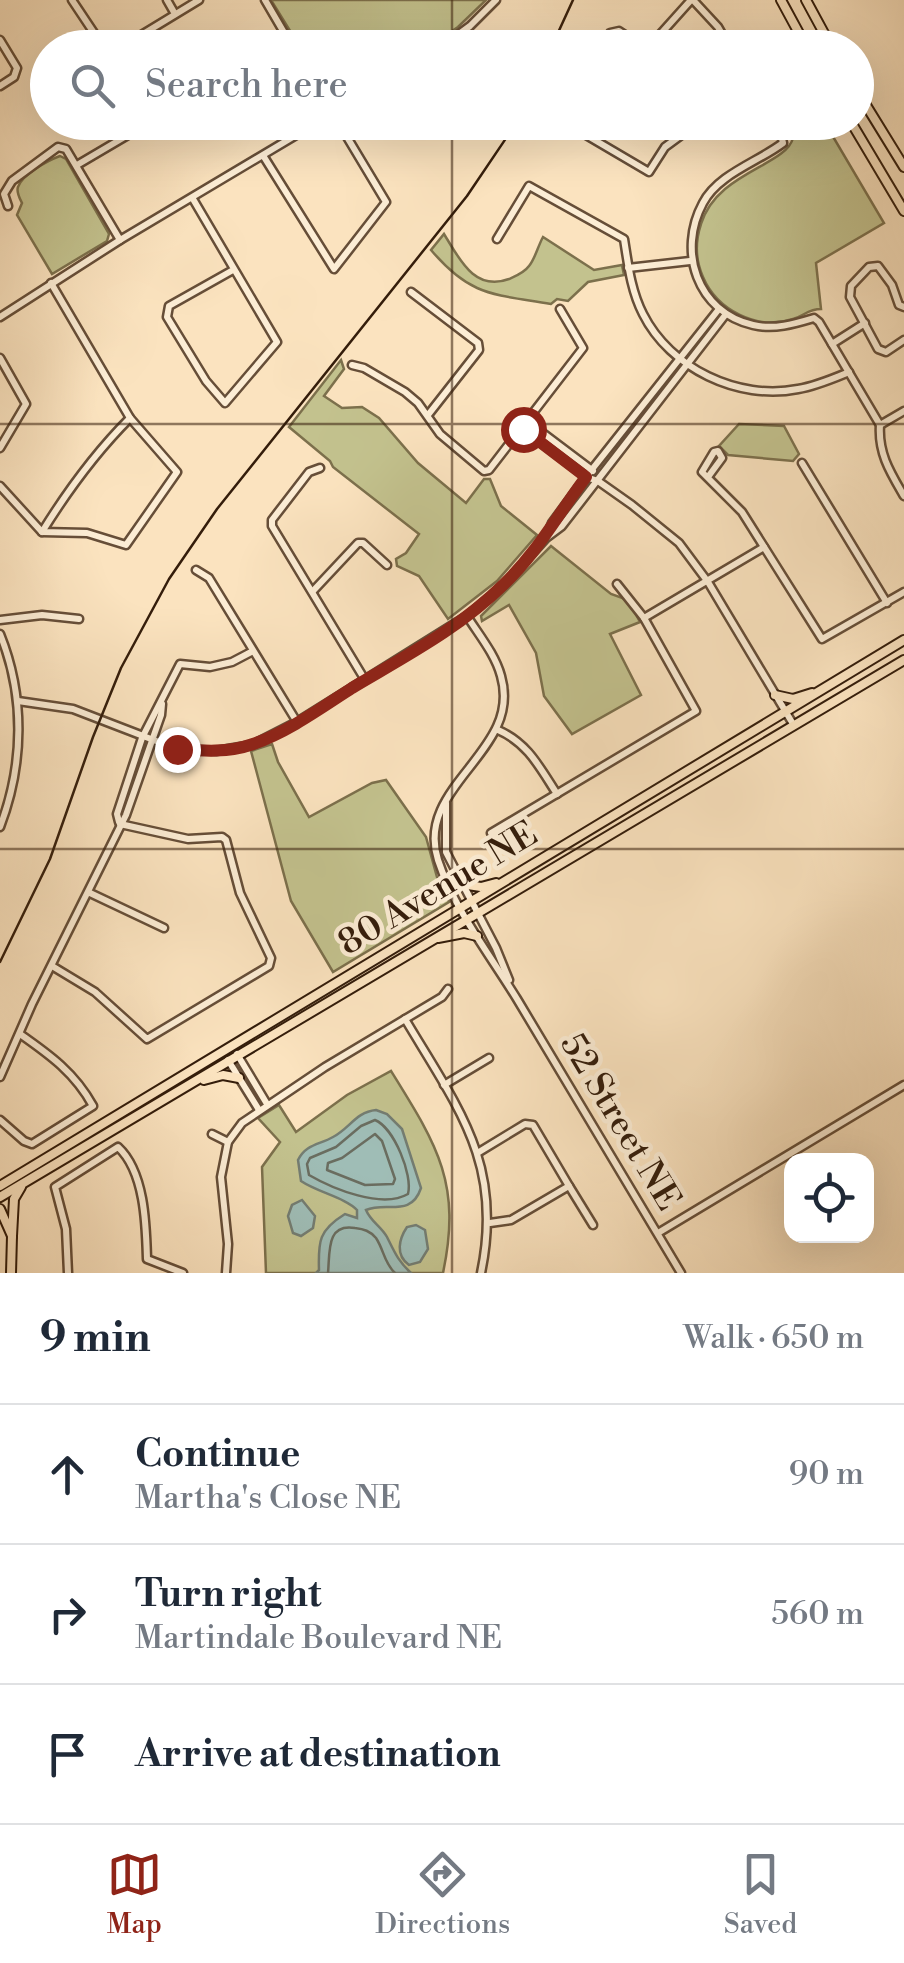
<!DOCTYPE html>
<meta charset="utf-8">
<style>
:root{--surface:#fff;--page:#f6f6f7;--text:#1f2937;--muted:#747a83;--line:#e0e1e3;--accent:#8f2418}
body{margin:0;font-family:"Libre Bodoni",serif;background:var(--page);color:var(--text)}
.controls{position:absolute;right:30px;bottom:30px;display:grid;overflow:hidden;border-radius:20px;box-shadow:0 10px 40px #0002}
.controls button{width:90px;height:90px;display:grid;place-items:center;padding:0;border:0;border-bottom:2px solid var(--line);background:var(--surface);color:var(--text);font:50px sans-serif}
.stop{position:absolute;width:30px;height:30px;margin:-22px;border:8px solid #8f2418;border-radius:50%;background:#fff}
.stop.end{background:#8f2418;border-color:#fff;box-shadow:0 2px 10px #0008}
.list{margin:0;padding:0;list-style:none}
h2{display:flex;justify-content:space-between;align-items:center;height:130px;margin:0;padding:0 40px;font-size:42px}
h2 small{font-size:32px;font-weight:400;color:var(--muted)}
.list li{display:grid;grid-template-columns:65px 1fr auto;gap:30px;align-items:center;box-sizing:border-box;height:140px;padding:0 40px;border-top:2px solid var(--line)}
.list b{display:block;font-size:38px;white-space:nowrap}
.list p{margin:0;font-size:32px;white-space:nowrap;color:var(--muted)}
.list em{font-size:32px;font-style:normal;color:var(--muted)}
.icon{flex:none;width:55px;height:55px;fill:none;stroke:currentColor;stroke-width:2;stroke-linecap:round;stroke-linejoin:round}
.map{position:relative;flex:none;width:904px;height:1273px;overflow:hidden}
.search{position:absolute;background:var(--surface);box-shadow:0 10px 40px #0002;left:30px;right:30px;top:30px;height:110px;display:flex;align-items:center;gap:25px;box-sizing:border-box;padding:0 35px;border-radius:55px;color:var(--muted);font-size:38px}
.sheet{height:550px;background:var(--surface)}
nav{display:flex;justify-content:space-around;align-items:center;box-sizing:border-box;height:140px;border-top:2px solid var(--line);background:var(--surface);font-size:28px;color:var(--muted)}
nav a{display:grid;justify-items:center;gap:5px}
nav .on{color:var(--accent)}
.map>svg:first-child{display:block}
.green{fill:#c3c28e;stroke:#7c704c;stroke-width:2.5}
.water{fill:#9fbdb6;stroke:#747d72;stroke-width:2.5}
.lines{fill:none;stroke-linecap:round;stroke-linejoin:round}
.shore{stroke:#6a6d60;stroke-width:2.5}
.minor-casing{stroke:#664e38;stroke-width:11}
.major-casing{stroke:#341d0b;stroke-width:12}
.minor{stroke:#fcedd5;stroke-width:6}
.major{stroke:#fbe3bf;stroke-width:8}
.tram{stroke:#341d0b;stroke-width:2.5}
.route{stroke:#8f2418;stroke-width:12}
.grid{fill:none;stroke:#341d0b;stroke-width:2.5;stroke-opacity:0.55}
.labels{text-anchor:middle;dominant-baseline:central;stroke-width:9;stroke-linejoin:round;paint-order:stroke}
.street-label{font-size:35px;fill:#341d0b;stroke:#fcedd5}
</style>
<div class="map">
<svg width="904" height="1273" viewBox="0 0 904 1273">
<rect width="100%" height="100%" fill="#fbe3bf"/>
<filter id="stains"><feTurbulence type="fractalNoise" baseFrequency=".002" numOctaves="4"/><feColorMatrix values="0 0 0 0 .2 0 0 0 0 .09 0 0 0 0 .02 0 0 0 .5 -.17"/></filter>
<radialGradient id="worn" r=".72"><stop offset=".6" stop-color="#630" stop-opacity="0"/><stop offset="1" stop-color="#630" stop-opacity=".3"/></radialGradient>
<g class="green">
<path d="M271,0H486L458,27L428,47H300Z"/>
<path d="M800,123H825L884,223L816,263L821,309C808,309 804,316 793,319C757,331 717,310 703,277C695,259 695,242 701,224C717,172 786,166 793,138L790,129Z"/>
<path d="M60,156L66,159L109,234L107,241L52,274L17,215L22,203C20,199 16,192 18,187C22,174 49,160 60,156Z"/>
<path d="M444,234C459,258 474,292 509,279C516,276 524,273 529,266C535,259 538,246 543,237L594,270L622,265L624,275L588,282L568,301L557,299L551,304C493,294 471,297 431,250Z"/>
<path d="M341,360L344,369L324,396L342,408L362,407L379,418L418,463L466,503L484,479H490L501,506L537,535L497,581L448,619L419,576L397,566L396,559L406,553L419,534L333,467L330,461L289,427Z"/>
<path d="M739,424L784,426L799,454L793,461L728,455L719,446Z"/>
<path d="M551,546L611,594L628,600L640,622L610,634L641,695L572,734L544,696L536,653L509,605L482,621L481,616Z"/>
<path d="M272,744L278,762L309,817L372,783L386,780L426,837L437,877L449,902L333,972L291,901L251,751Z"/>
<path d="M391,1071C437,1145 462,1183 443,1273H266L262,1167L280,1142L258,1118L279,1105L296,1132L347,1095Z"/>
</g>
<g class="water">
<path d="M376,1110L387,1114L402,1129L421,1188C411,1218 386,1201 366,1210C371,1222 381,1226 387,1237C395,1253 398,1261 411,1273H316L319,1270C318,1241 319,1230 345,1214L357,1218V1210C346,1198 317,1192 301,1181L298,1160C306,1144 319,1145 333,1137C350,1128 356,1112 376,1110Z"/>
<path d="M302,1200L315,1216L313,1228L301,1236L293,1233L288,1216L292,1205Z"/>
<path d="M416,1225L425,1230L428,1249L420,1262L409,1265C395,1255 399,1239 407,1227Z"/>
</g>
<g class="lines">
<g class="shore">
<path d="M375,1120C394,1128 413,1175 408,1194C382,1209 333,1189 309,1175L307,1164L310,1158L336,1147L361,1126Z"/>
<path d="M375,1134L382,1141L395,1179L393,1184L365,1185L327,1170L328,1163L342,1158Z"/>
<path d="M328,1273C330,1252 326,1223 355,1228C364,1229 370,1231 376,1238C384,1250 384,1263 395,1273"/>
</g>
<defs>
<g id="minor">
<path d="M72,0L104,48"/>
<path d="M167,0L175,14"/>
<path d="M265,0L293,48"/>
<path d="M693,0L718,27L730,48"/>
<path d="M0,40L17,68L14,77L0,86"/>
<path d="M120,48L199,0"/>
<path d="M440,48L470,26L496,0"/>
<path d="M603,48L610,33L619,31L645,48"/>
<path d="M648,48L691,0"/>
<path d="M564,122L649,172L665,147L699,122"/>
<path d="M770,122L782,137"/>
<path d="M778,122L783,143C758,162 718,174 703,203C677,251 697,312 753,325C774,330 794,324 814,318L819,322L880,425C878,453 890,472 904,496"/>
<path d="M264,157L334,269L386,202L338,122"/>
<path d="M77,165L150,122"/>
<path d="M193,199L277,342L225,403L206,381L167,317L169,306L233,270"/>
<path d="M8,206L4,194L12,181L58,147L66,149L120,240"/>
<path d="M497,239L529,186L624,239C628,264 631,291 643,314C670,368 738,401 798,389C816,386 832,379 849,372"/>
<path d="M628,268L690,261"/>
<path d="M411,292L478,343L479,350L428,415"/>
<path d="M904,307L899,305L892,285L878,266L869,267L851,286L850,297L878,349L886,352L904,340"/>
<path d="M0,317L120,240L318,122"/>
<path d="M832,344L865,323"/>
<path d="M0,358L26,404L0,448"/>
<path d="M352,365L364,368L405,392L418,403L440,434L484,471L489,470L583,348L560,309"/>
<path d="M528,422L593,471"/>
<path d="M880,425L904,411"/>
<path d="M523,429L586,477L598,481L632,505L679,543L708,582L793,724"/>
<path d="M802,463L887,603"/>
<path d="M320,468L309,472L272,520V526L365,680"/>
<path d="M708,477L722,458L718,451L714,452L702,472L742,512L822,639L904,592"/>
<path d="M0,486L42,532L87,533L126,545L177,472L130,418L51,283"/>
<path d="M42,532C68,490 95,453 130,418"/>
<path d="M547,535L552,523L586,477L719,309"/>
<path d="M196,570L209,578L297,722"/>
<path d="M313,591L358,543H363L387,565"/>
<path d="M467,616C479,635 495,654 501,676C523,752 414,785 438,860C454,909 490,955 517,999C572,1090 626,1182 681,1273"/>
<path d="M644,618L764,547"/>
<path d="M0,620L42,615L79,619"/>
<path d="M0,634C25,696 24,764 0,827"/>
<path d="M18,701L73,709L177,749L216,751L252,745L297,722L467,616L504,585L546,538L562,526L726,314"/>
<path d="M498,730C528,743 540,768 557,794"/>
<path d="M446,803V852L496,948L509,980"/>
<path d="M119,822L117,814L142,738L180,664L210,667L232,662L253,651"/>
<path d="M491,833L696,711L644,618L617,584"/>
<path d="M90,893L164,928"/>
<path d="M52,966L95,992L147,1039L269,966L271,958L240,893L226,840L222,837L188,839L120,824"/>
<path d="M405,1019C458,1108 504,1164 481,1273"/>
<path d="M237,1054L267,1104"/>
<path d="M228,1060L259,1110"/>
<path d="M0,1077L32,1004L126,815L161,715L162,704"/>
<path d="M444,1085L489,1058"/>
<path d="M0,1120L24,1141L32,1144L93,1106C75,1073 50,1055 20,1034"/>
<path d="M212,1134L228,1142"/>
<path d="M479,1152L525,1124L533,1125L569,1186L511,1220L490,1223"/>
<path d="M569,1186L593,1225"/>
<path d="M658,1233L904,1085"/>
<path d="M68,1273L66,1229L55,1187L118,1147C145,1172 146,1225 147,1259L183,1273"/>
<path d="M226,1273L228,1244L221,1177L228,1142L242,1123L325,1067L442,997L448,989"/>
</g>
<g id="major">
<path d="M781,0L807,48"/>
<path d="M806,0L832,48"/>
<path d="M856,89L904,167"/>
<path d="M851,122L904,211"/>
<path d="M775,695L793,699L812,693"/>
<path d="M461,884L481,887L496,883"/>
<path d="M438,938L464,933L477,936"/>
<path d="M204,1080L223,1075L239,1078"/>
<path d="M0,1186L904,640"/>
<path d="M0,1197L904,660"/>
<path d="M0,1209L12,1236L11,1273"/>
<path d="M12,1236L14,1199L21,1187"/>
</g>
</defs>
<use href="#minor" class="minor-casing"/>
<use href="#major" class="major-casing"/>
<use href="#minor" class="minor"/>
<use href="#major" class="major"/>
<g class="tram">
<path d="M551,48L573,0"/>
<path d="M0,962L50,859L93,737L121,668L169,579L217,509L467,196L517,122"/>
</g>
</g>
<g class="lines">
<path class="route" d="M177,749C203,751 228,753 253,744C288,732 321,708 352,688C404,657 460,628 503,585C537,553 558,514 586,477L523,429"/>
</g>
<path class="grid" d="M452,0V48M452,122V1273M0,424H904M0,849H904"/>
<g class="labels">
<g class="street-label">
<text transform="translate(438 889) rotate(-31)">80 Avenue NE</text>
<text transform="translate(620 1122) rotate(59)">52 Street NE</text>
</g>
</g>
<rect width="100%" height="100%" filter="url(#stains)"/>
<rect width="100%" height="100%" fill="url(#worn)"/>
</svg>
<div class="controls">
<button><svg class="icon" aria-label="locate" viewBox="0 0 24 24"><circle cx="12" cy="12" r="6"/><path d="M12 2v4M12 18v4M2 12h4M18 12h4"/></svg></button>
</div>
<div class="stop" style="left:523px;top:429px"></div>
<div class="stop end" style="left:177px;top:749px"></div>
<div class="search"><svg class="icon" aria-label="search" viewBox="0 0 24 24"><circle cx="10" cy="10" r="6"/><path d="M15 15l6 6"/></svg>Search here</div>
</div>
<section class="sheet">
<h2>9 min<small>Walk · 650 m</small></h2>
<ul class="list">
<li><svg class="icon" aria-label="ahead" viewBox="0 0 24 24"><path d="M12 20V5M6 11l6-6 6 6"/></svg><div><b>Continue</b><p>Martha's Close NE</p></div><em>90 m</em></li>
<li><svg class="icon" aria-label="right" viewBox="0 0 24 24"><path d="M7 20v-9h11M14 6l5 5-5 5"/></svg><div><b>Turn right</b><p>Martindale Boulevard NE</p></div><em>560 m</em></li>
<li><svg class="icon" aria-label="arrive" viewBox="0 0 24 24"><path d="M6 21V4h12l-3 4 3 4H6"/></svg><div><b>Arrive at destination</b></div></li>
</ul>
</section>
<nav>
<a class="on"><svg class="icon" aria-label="map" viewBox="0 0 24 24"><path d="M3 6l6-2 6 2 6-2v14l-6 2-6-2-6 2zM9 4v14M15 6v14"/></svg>Map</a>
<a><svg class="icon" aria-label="directions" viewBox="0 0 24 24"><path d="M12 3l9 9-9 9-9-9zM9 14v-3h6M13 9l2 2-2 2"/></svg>Directions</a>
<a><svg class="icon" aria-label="saved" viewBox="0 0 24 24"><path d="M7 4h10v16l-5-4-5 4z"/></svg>Saved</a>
</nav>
